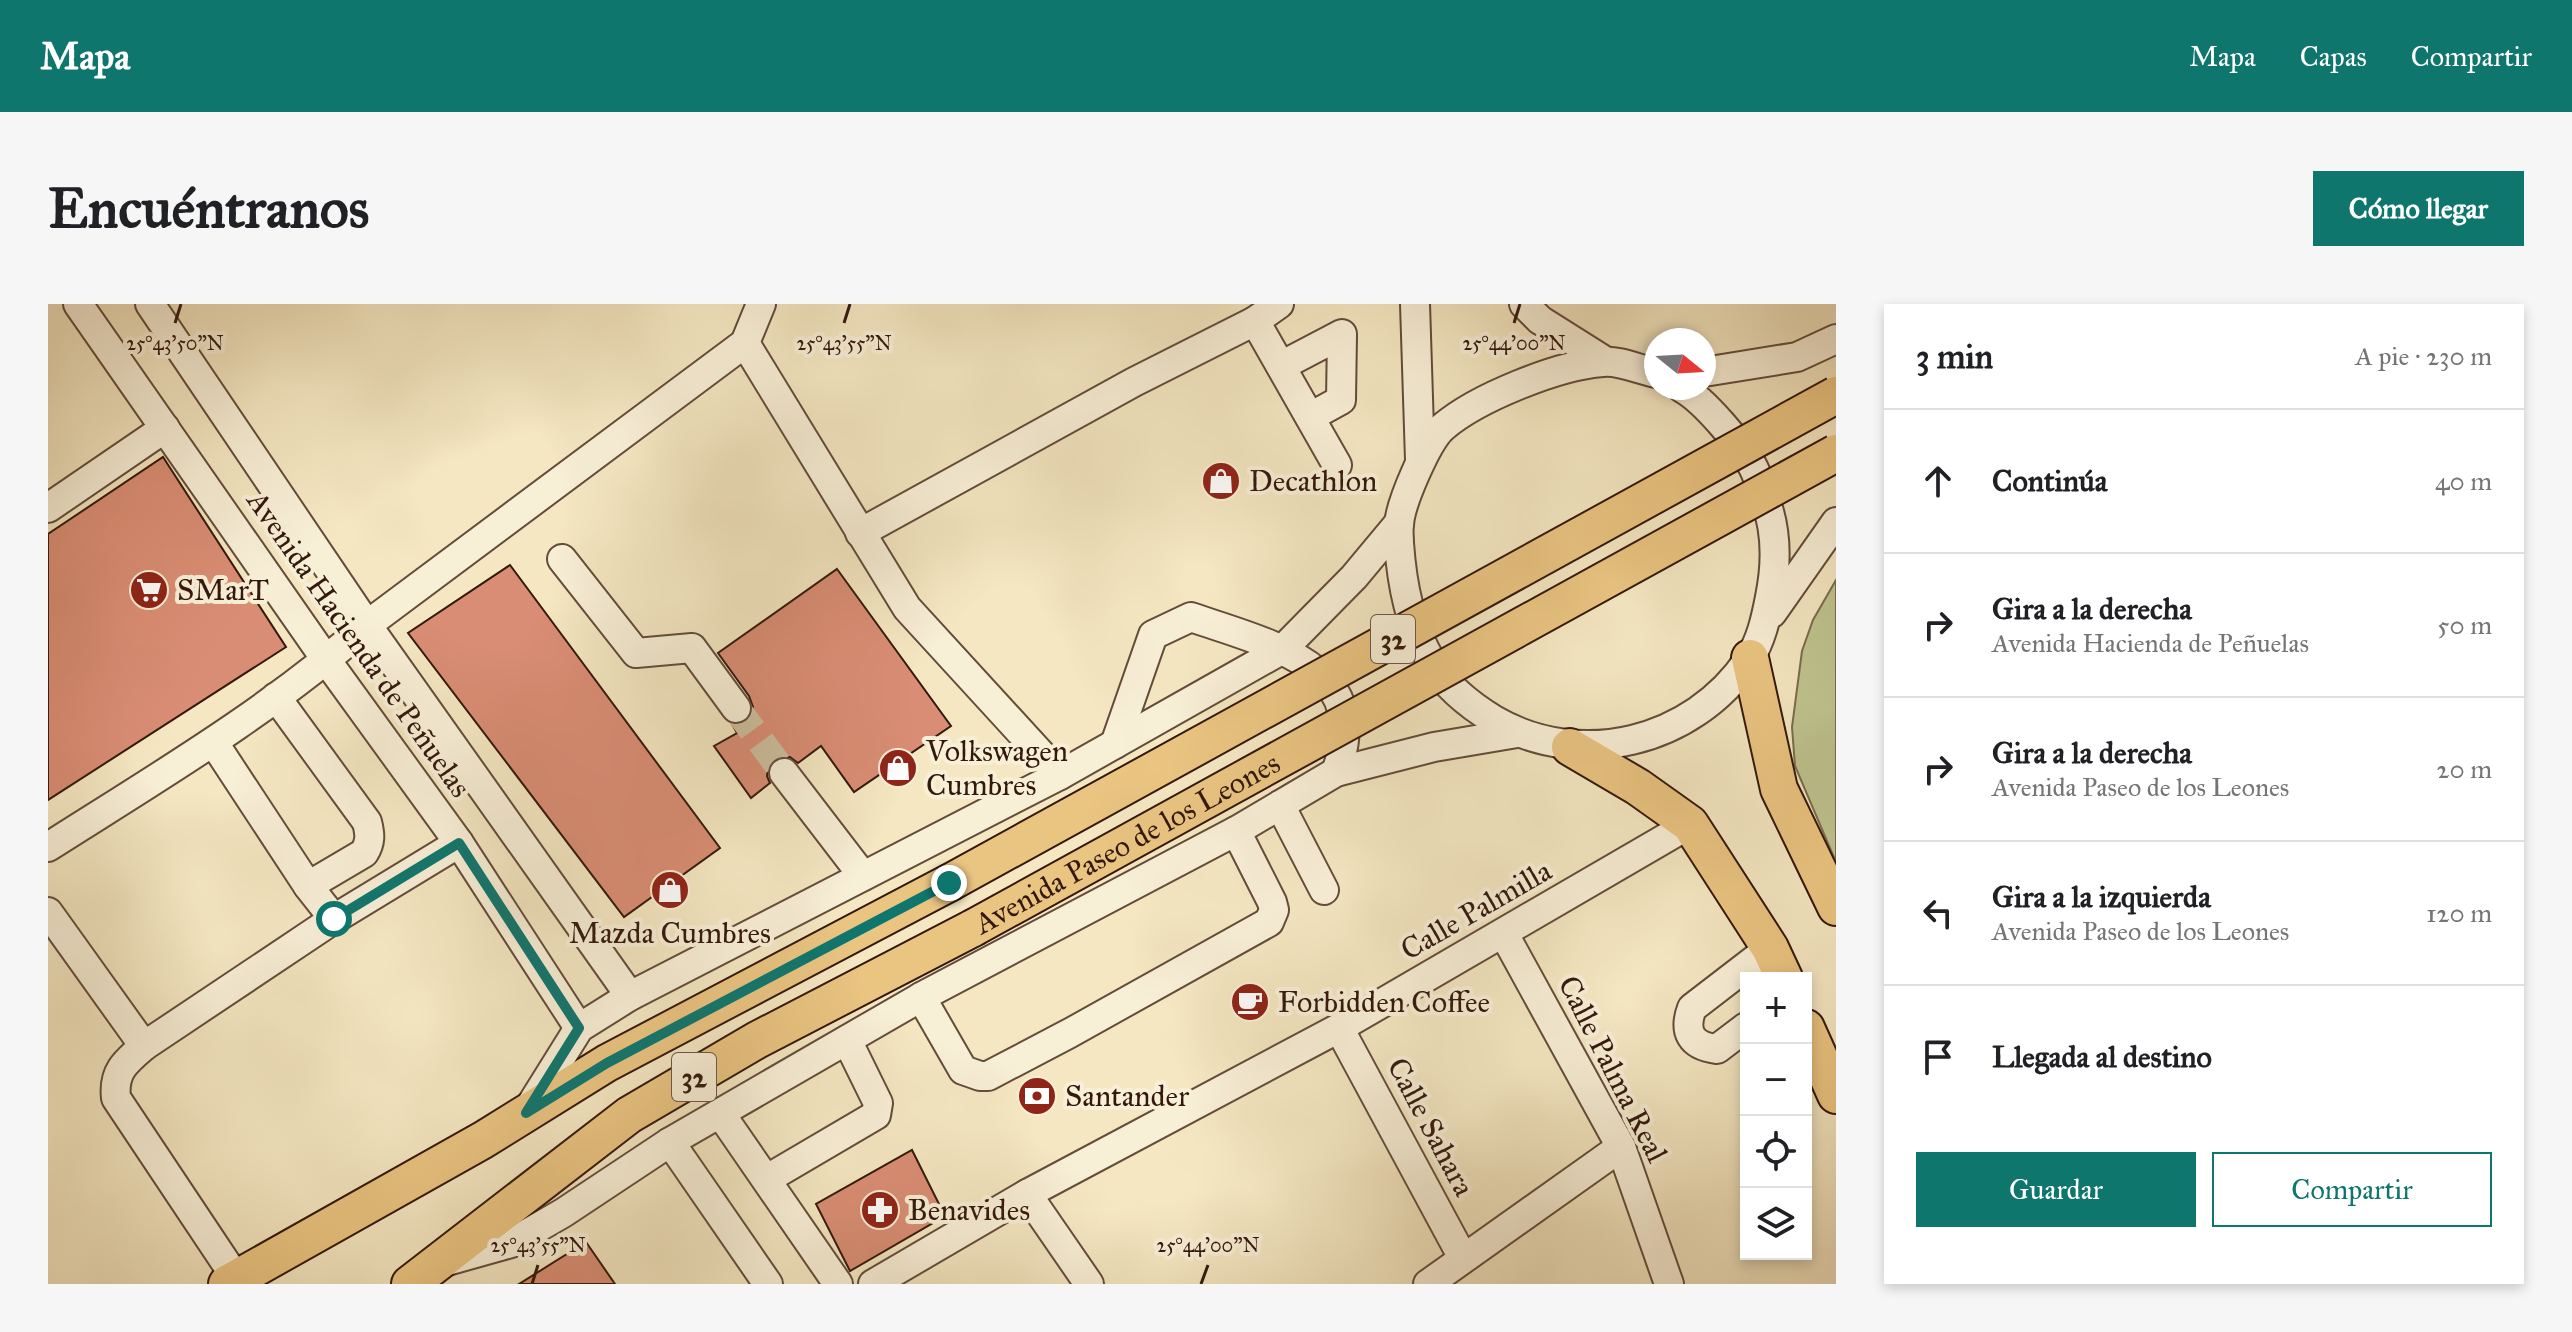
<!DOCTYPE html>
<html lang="es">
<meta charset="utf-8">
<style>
:root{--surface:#fff;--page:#f6f6f6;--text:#202124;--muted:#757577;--line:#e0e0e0;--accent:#0f766e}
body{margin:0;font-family:"IM FELL Great Primer",serif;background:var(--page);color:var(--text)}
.controls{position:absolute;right:24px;bottom:24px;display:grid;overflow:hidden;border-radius:0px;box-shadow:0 4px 12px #0003}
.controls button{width:72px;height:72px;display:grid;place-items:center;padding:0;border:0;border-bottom:2px solid var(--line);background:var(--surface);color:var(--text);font:40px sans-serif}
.compass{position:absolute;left:1596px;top:24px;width:72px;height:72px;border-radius:50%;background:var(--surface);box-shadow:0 4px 12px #0003;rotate:108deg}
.stop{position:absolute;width:24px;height:24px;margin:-18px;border:6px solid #0f766e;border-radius:50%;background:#fff}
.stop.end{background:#0f766e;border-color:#fff;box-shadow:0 2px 8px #0008}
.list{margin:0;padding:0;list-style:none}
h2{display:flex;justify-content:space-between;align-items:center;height:104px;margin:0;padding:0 32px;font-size:34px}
h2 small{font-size:26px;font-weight:400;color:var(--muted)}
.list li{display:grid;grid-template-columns:52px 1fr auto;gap:24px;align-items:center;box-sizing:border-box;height:144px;padding:0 32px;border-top:2px solid var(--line)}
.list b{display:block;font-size:30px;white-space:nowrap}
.list p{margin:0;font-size:26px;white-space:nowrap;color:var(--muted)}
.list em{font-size:26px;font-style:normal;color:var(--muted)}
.actions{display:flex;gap:16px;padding:24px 32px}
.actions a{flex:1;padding:18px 0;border:2px solid var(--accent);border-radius:0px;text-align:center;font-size:28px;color:var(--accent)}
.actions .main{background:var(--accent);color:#fff}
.icon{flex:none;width:44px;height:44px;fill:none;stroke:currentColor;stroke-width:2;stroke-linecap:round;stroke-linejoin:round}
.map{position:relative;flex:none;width:1788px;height:980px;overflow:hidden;border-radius:0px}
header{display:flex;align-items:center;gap:48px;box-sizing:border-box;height:112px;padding:0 40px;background:var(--accent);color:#fff}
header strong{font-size:38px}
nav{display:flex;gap:44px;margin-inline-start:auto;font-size:28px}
.intro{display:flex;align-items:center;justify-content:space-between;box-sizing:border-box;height:192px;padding:0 48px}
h1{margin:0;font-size:56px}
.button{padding:20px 36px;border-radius:0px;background:var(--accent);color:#fff;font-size:28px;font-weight:700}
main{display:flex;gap:48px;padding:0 48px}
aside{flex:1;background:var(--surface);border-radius:0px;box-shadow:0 4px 12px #0003}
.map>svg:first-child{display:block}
.green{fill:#bfc490;stroke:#796e4e;stroke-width:2}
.building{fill:#d98d74;stroke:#33180d;stroke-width:2}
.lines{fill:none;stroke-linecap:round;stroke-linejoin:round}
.minor-tunnel{stroke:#cdbe9e;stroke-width:28;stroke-dasharray:28 14;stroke-linecap:butt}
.minor-casing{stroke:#634c3a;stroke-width:32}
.major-casing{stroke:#33180d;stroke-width:40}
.minor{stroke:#f8efd7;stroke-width:28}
.major{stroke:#eac481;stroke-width:36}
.major-bridge-casing{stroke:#33180d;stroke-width:40;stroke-linecap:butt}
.major-bridge{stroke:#eac481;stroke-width:36}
.route{stroke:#0f766e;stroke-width:10}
.ticks{fill:none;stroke:#33180d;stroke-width:3}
.labels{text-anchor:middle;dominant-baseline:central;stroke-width:8;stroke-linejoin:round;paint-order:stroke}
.shield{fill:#f8efd7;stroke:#6e584a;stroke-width:2}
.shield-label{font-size:28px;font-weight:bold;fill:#33180d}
.poi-label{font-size:30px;fill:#33180d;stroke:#f8efd7;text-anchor:start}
.street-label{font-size:30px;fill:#33180d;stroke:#f8efd7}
.ticks-label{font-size:20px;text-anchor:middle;fill:#33180d;stroke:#f8efd7;stroke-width:8;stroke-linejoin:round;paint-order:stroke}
</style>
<header>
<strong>Mapa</strong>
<nav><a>Mapa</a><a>Capas</a><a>Compartir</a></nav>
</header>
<div class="intro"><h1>Encuéntranos</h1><a class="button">Cómo llegar</a></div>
<main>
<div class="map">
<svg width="1788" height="980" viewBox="0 0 1788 980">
<rect width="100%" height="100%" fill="#f4e7c2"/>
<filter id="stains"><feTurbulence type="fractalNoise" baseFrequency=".0025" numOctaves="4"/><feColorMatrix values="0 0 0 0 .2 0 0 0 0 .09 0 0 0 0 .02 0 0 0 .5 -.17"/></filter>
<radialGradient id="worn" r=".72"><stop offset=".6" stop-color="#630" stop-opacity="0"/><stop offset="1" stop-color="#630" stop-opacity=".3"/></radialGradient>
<path class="green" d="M1788,276V558L1747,462L1744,423L1754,347L1765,316Z"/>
<g class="building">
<path d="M115,153L238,343L0,496V230Z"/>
<path d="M462,261L672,544L576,613L360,329Z"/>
<path d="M789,265L903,422L806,488L773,442L750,459L742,453L726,455L720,463L719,472L722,479L703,494L666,442L689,429L684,420L699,417L705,403L701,392L670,349Z"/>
<path d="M864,846L897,912L802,967L768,900Z"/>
<path d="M538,938L567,980H471Z"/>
</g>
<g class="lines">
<path class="minor-tunnel" d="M688,404L736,469"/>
<defs>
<g id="minor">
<path d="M30,0L279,357L411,539L531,724"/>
<path d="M102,0L319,321L582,692"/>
<path d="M1367,0L1372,156"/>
<path d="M1476,0L1492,16L1557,57"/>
<path d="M1207,17L1289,161"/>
<path d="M697,39L859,304L1012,471"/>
<path d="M1233,62L1294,30L1293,96L1262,113"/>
<path d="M1656,68L1749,53L1788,35"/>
<path d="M1608,69C1592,66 1571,56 1555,58C1510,61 1429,94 1395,123C1379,137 1352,200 1351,221C1350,227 1351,233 1351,239C1354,282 1362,322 1384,359C1399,383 1423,402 1446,416C1532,466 1645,439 1701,355C1713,337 1718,314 1722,293C1729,259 1729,225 1716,193C1713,184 1710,173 1706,165C1695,142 1656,96 1634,84"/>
<path d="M0,204L117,124"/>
<path d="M812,229L1086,78L1207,17L1231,0"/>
<path d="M514,255L588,349L644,344L688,404"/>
<path d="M1724,309L1788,218"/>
<path d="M228,393L319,518C322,530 323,538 316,549L260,582"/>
<path d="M166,439L260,582L286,615"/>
<path d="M1067,440L1105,331L1143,313C1220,340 1328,361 1288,468"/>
<path d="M736,469L815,572"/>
<path d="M1232,501L1276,586"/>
<path d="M0,543C110,473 222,407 319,321L697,39L713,0"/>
<path d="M0,608L96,742L286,615L411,539"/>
<path d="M1456,630L1573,843L1621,980"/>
<path d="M873,693L915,766L932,772H940L1022,729L1221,618L1226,606L1224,598L1188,527"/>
<path d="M1698,723L1669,745C1643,742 1635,728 1644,704L1722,644"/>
<path d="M1291,724L1415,954"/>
<path d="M96,742C77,758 65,768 68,794L188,974"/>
<path d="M478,809L531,724L582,692L1012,471L1235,345L1306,273L1351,219"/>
<path d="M672,809L790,980"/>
<path d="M622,838L720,980"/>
<path d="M719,875L828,811L830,799L799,736"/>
<path d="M979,890L1041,980"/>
<path d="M399,957L463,939L515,909L622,838L873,693L1188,527L1288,468L1386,443L1469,429"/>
<path d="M825,980L979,890L1291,724L1642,520"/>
<path d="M1380,980L1573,843"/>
</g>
<g id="major">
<path d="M1702,354L1731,485L1788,603"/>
<path d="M1522,443L1590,483L1642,520L1722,644L1736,674"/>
<path d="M1758,724L1788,791"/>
<path d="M179,980L435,836L559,759L901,579"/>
<path d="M362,980L581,811L709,736L925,624"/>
</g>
</defs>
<use href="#minor" class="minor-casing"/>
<use href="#major" class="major-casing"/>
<use href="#minor" class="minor"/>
<use href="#major" class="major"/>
<defs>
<g id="major-bridge">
<path d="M901,579L1788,91"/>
<path id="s1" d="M925,624L1788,149"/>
</g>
</defs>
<use href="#major-bridge" class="major-bridge-casing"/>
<use href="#major-bridge" class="major-bridge"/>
</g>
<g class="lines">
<path class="route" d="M286,615L411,539L531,724L478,809L559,759L901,579"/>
</g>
<path class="ticks" d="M127,19L133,0M796,19L802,0M1466,19L1472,0M484,980L490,961M1153,980L1160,961"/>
<defs>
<symbol id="shop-disc" viewBox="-11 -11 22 22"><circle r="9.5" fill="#8f2418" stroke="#f8efd7"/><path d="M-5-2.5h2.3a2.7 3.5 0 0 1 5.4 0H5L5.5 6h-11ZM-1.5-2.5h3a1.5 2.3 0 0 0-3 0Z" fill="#fff"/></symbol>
<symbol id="supermarket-disc" viewBox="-11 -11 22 22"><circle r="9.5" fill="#8f2418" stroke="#f8efd7"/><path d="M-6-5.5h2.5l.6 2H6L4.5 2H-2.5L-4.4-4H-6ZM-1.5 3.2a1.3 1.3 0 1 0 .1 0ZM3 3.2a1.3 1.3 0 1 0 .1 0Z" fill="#fff"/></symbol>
<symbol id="cafe-disc" viewBox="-11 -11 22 22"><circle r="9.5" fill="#8f2418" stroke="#f8efd7"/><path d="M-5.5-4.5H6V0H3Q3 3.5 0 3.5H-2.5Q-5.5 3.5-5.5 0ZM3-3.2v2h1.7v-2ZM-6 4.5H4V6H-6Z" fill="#fff"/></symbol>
<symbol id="bank-disc" viewBox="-11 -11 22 22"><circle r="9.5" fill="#8f2418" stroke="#f8efd7"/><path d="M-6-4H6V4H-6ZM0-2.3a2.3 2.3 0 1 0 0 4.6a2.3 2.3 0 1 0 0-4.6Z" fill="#fff"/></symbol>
<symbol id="pharmacy-disc" viewBox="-11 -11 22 22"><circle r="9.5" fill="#8f2418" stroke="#f8efd7"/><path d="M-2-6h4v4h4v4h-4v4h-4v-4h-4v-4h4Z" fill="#fff"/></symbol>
</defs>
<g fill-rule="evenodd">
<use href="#shop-disc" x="1151" y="155" width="44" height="44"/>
<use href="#supermarket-disc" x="79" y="264" width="44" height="44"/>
<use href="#shop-disc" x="828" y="442" width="44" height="44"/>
<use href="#shop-disc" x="600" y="564" width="44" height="44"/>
<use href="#cafe-disc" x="1180" y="676" width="44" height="44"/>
<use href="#bank-disc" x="967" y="770" width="44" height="44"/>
<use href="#pharmacy-disc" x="810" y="884" width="44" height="44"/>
</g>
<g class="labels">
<g class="shield">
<rect x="1323" y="311" width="44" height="48" rx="6"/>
<rect x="624" y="749" width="44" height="48" rx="6"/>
</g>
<g class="shield-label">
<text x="1345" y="335">32</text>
<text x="646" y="773">32</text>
</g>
<g class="poi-label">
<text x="1201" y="177">Decathlon</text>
<text x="129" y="286">SMarT</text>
<text x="878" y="447">Volkswagen<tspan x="878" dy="34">Cumbres</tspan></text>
<text x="622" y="629" text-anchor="middle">Mazda Cumbres</text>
<text x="1230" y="698">Forbidden Coffee</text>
<text x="1017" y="792">Santander</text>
<text x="860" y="906">Benavides</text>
</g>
<g class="street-label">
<text transform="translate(311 340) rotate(55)">Avenida Hacienda de Peñuelas</text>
<text stroke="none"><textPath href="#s1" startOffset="176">Avenida Paseo de los Leones</textPath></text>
<text transform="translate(1428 606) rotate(-30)">Calle Palmilla</text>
<text transform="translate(1565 765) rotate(63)">Calle Palma Real</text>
<text transform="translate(1383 823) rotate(62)">Calle Sahara</text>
</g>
</g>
<g class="ticks-label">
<text x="127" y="46">25°43'50"N</text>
<text x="796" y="46">25°43'55"N</text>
<text x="1466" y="46">25°44'00"N</text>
<text x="490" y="948">25°43'55"N</text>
<text x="1160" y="948">25°44'00"N</text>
</g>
<rect width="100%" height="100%" filter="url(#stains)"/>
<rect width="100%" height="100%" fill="url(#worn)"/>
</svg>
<div class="controls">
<button>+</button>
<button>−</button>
<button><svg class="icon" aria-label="locate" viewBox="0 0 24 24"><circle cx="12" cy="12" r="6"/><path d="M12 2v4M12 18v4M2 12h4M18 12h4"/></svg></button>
<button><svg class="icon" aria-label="layers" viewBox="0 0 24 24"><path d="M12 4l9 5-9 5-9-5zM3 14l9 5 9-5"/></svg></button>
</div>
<svg class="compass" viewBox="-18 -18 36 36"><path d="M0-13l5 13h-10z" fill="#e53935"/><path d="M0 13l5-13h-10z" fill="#757577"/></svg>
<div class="stop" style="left:286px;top:615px"></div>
<div class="stop end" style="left:901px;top:579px"></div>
</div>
<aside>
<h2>3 min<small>A pie · 230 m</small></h2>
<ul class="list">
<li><svg class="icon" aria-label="ahead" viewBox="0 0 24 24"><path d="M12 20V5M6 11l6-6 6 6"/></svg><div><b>Continúa</b></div><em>40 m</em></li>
<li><svg class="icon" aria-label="right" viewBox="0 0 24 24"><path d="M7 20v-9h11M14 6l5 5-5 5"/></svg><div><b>Gira a la derecha</b><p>Avenida Hacienda de Peñuelas</p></div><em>50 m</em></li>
<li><svg class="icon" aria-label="right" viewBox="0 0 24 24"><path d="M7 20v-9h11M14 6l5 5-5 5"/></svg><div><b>Gira a la derecha</b><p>Avenida Paseo de los Leones</p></div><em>20 m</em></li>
<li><svg class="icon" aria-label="left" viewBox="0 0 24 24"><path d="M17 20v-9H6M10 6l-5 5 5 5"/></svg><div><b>Gira a la izquierda</b><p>Avenida Paseo de los Leones</p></div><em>120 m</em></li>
<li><svg class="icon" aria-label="arrive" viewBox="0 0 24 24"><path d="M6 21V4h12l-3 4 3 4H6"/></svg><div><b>Llegada al destino</b></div></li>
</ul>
<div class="actions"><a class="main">Guardar</a><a>Compartir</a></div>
</aside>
</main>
